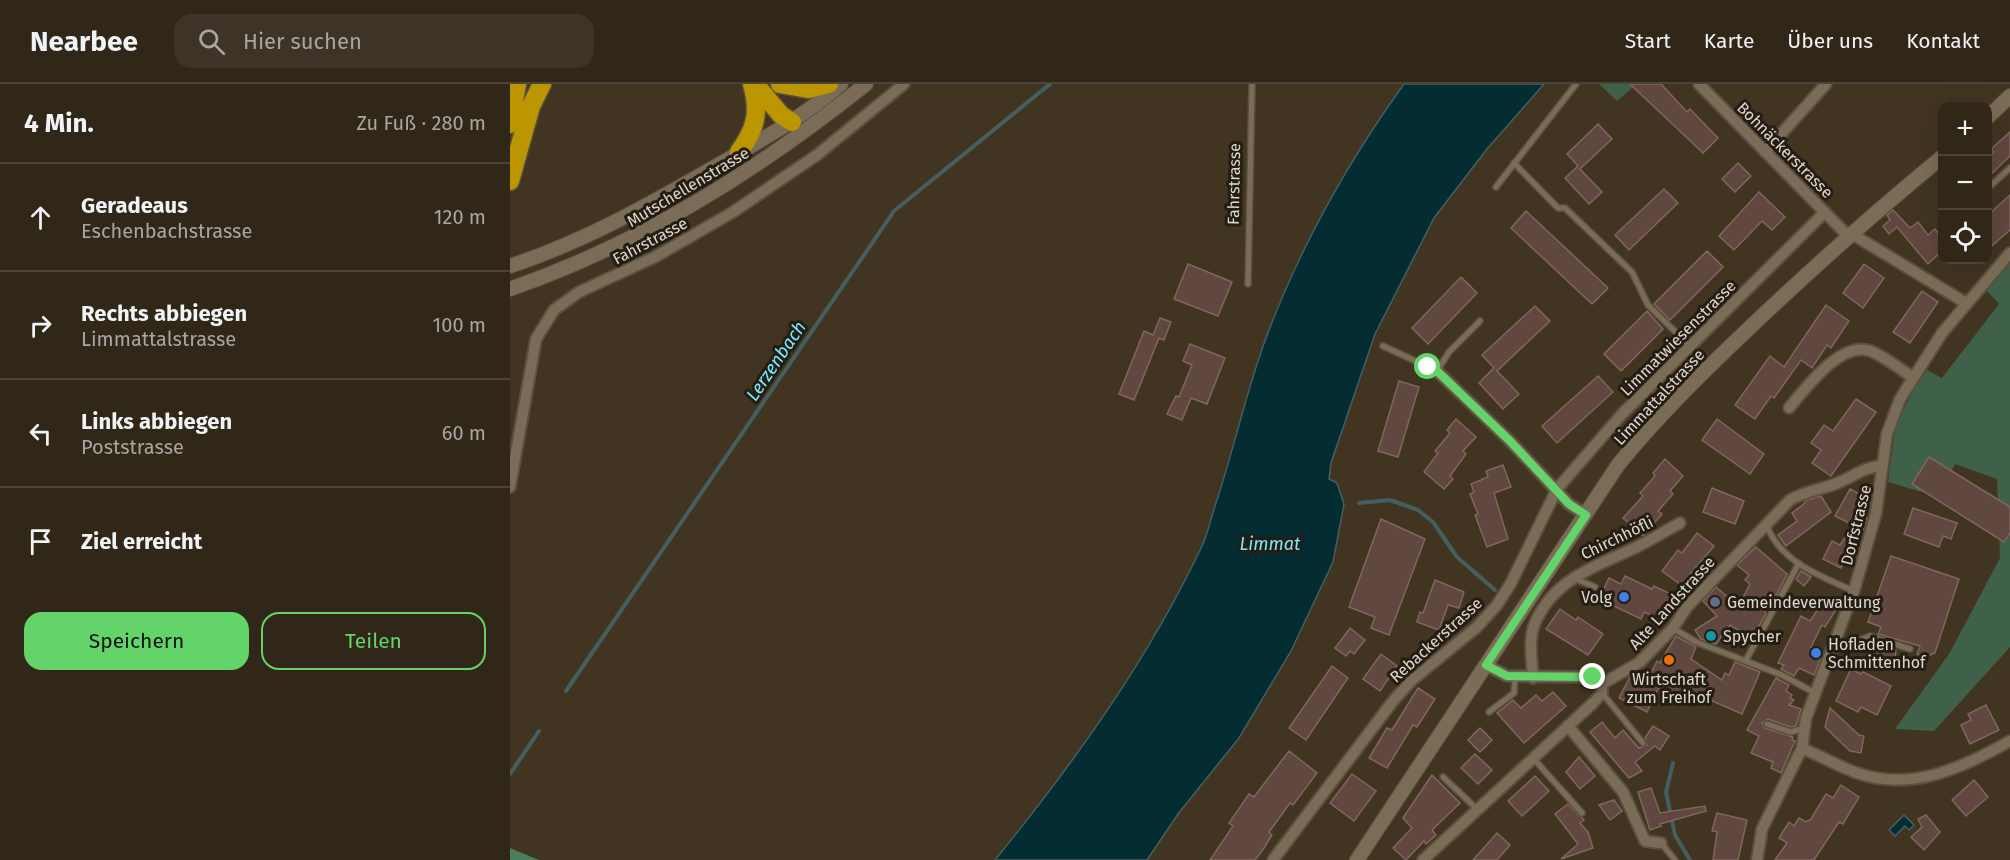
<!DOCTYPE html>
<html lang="de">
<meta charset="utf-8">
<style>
:root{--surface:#312719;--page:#3d3326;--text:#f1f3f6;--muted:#a8a5a2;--line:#4c4438;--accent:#63d469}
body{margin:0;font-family:"Fira Sans",sans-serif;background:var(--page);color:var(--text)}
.controls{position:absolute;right:18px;top:18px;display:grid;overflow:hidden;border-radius:12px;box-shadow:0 6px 24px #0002}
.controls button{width:54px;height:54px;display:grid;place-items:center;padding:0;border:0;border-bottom:2px solid var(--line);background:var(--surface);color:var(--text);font:30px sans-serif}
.stop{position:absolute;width:18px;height:18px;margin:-14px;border:4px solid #63d469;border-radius:50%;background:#fff}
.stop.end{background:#63d469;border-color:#fff;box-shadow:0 2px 6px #0008}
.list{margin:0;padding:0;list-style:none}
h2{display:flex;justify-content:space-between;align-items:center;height:78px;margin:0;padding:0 24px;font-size:26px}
h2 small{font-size:20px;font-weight:400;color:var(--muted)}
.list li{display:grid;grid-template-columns:39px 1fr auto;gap:18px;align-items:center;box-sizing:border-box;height:108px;padding:0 24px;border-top:2px solid var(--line)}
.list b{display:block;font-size:22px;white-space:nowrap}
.list p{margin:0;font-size:20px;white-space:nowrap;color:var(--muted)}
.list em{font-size:20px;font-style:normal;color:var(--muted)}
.actions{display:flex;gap:12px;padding:18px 24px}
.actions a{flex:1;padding:14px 0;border:2px solid var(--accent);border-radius:18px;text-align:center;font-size:21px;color:var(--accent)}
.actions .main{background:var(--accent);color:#111}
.icon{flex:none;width:33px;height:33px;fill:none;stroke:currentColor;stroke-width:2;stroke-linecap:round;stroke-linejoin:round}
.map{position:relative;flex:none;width:1500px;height:776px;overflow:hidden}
header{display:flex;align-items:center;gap:36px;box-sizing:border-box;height:84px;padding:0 30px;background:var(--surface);border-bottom:2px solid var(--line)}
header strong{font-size:28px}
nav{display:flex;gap:33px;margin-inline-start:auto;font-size:21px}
.search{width:420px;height:54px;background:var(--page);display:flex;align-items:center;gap:15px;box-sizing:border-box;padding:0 21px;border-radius:18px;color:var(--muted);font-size:22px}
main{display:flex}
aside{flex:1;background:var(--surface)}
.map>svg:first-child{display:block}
.green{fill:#3f614a}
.forest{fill:#4c7d5d}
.water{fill:#032c33;stroke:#455f61;stroke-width:1.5}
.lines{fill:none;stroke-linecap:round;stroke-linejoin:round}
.stream{stroke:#455f61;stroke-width:4}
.building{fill:#60473f;stroke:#80665d;stroke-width:1.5}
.lane-casing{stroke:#5b503f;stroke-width:8}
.street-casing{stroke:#5b503f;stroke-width:14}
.secondary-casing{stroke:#5b503f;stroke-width:16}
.highway-casing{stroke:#5b503f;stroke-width:21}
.lane{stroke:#7b6c57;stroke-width:5}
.street{stroke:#7b6c57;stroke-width:10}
.secondary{stroke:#7b6c57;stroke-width:14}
.highway{stroke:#bc9600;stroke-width:18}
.route{stroke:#63d469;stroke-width:8}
.shop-dot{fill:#3f7fe0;stroke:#231d14;stroke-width:2}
.service-dot{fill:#5c6f8a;stroke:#231d14;stroke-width:2}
.culture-dot{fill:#0f9aa8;stroke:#231d14;stroke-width:2}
.food-dot{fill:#e8710a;stroke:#231d14;stroke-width:2}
.labels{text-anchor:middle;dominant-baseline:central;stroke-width:6;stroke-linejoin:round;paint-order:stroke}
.street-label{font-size:16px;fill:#e0d7cc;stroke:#231d14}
.poi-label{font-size:16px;fill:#e0d7cc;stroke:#231d14;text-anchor:start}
.water-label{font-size:18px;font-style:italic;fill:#7be9fd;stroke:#231d14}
</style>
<header>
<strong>Nearbee</strong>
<div class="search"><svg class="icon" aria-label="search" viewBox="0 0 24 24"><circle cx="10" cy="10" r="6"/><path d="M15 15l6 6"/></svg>Hier suchen</div>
<nav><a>Start</a><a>Karte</a><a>Über uns</a><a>Kontakt</a></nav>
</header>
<main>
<aside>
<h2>4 Min.<small>Zu Fuß · 280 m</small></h2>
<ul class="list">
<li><svg class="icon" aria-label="ahead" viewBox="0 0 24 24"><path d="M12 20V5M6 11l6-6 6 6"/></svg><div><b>Geradeaus</b><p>Eschenbachstrasse</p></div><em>120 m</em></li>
<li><svg class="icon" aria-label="right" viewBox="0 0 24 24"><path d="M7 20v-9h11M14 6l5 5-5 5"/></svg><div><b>Rechts abbiegen</b><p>Limmattalstrasse</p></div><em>100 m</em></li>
<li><svg class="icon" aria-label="left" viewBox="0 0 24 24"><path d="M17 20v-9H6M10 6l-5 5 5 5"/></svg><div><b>Links abbiegen</b><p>Poststrasse</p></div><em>60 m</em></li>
<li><svg class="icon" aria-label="arrive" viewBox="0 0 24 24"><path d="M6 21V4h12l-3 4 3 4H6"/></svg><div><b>Ziel erreicht</b></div></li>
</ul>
<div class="actions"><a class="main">Speichern</a><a>Teilen</a></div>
</aside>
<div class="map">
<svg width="1500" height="776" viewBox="0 0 1500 776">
<rect width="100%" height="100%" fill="#413421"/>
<g class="green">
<path d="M1089,0H1120L1123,3L1107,17Z"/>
<path d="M1500,169V563L1424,647L1385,645L1439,570L1490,474L1487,395L1445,380L1429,413L1378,398L1386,339L1415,285L1432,294L1489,220L1476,206Z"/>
</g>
<path class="forest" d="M0,764L29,776H0Z"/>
<g class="water">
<path d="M894,0H1034L977,65L924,134L865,250L821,379L819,395L827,399L834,420L823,478L781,567L729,654L668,730L637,776H485C564,679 638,576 692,462C698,449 701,434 706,419C724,365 736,308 756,254C790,163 837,79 894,0Z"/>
<path d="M1394,731L1404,741L1399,746L1395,742L1385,752L1379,746Z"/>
</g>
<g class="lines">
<g class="stream">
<path d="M849,419L880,416L908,426L923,438L947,473L985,506"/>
<path d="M56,607L384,127L540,0"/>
<path d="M1163,679L1156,708L1165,751L1180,776"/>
<path d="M0,690L29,647"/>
</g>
</g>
<g class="building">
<path d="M1120,0H1151L1177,28L1180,25L1208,54L1193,69Z"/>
<path d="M1088,40L1102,55L1070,85L1092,108L1079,120L1055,94L1068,82L1057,70Z"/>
<path d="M1500,48V72L1478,93V73L1484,68L1481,65Z"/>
<path d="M1228,79L1241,92L1225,108L1212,95Z"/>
<path d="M1154,105L1168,119L1119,166L1105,151Z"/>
<path d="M1249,108L1275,133L1262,146L1252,137L1224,166L1209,152Z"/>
<path d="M1500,111V146L1478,165V131Z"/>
<path d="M1383,126L1400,144L1408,138L1418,151L1425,145L1432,154V167L1418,180L1387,143L1379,150L1373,142L1380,136L1377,131Z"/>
<path d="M1016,127L1098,204L1082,220L1001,144Z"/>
<path d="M1197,167L1213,183L1160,236L1144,220Z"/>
<path d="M678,180L722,198L708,232L664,215Z"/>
<path d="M1354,180L1374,194L1353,224L1333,209Z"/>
<path d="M951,193L967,209L918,260L902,244Z"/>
<path d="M1412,207L1428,218L1400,259L1383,248Z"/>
<path d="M1316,221L1339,237L1321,264L1317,261L1302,284L1291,276L1264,314L1261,312L1245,335L1225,321L1260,272L1274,283Z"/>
<path d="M1025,222L1040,237L987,287L1009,310L993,325L969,299L984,284L972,271Z"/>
<path d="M1137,227L1153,245L1111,287L1094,270Z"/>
<path d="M650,234L661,238L654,256L649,254L624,316L609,310L634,247L643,251Z"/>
<path d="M680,260L715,274L697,320L681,314L672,336L657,330L666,312L669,313L682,281L673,277Z"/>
<path d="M1088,292L1103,308L1047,359L1032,342Z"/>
<path d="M889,297L909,303L888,373L868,367Z"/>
<path d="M1346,315L1366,328L1321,392L1302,379L1311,366L1301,359L1314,341L1323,347Z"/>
<path d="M946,335L966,353L953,367L956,370L940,392L943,395L934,405L914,388L928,369L925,367L940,349L937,346Z"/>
<path d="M1207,335L1254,370L1240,390L1192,356Z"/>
<path d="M1419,373L1500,423V449L1494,458L1402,400Z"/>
<path d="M1155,375L1173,392L1160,407L1163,410L1148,427L1152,430L1133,452L1113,434L1133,412L1130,409L1145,392L1143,389Z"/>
<path d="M993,381L1001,403L984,409L998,455L977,463L965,431L968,430L960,410L964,408L961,400L978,393L976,387Z"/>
<path d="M1202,404L1234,417L1225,440L1193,428Z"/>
<path d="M1340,405L1360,416L1354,433L1357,434L1353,446L1349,455L1346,453L1331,484L1313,475L1322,457L1330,461L1343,441L1325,432Z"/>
<path d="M1311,412L1321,428L1276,462L1268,451L1287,437L1282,429L1295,419L1294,417Z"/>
<path d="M1403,424L1447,439L1441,455L1433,452L1429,463L1394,450Z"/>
<path d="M871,435L915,455L879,551L861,544L865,533L839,523Z"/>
<path d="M1187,449L1204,462L1171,501L1152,487L1168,466L1172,469Z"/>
<path d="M1246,463L1277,490L1267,510L1254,524L1256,530L1242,554L1220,541L1206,560L1191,555L1185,546L1207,532L1193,517L1206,503L1226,520L1229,515L1231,517L1240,500L1235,496L1239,491L1227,481Z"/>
<path d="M1381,472L1449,495L1425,569L1415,573L1407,570L1410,562L1368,550L1371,543L1358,538Z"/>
<path d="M1291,487L1301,493L1294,502L1286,495Z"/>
<path d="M1115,492L1142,505L1144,502L1161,510L1149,535L1134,528L1131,535L1089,515L1099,494L1111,500Z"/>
<path d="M925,496L954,508L949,524L938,521L929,546L907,538L910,528L913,529Z"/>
<path d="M1316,513L1329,521L1315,543L1312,541L1301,563L1313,569L1304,591L1289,584L1284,592L1271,585L1274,581L1268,579L1291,532L1300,537Z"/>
<path d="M1050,525L1066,536L1068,533L1093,550L1078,571L1036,545Z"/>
<path d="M840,544L855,556L844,570L840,567L836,572L825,564Z"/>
<path d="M1166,552L1186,563L1181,575L1212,596L1215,589L1219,591L1225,578L1250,588L1232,630L1189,611L1185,619L1149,603L1137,628L1109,614L1120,593L1135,601L1147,577L1150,579Z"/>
<path d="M1365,559L1386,566L1385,577L1358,573L1359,560Z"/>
<path d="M871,570L887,582L870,607L853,595Z"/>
<path d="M822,582L838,594L796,656L779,644Z"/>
<path d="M1341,585L1351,590L1353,588L1381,602L1367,631L1351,623L1348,628L1326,617Z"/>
<path d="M1266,594L1279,601L1276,607L1282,611L1280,614L1284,616L1279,621L1291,625L1286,642L1281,643L1258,635L1252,639L1255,644L1283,653L1282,656L1285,657L1271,689L1261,684L1263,678L1241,669L1249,652L1237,646Z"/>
<path d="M908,604L925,615L907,643L903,641L877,684L859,674L877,644L882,646Z"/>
<path d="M1043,608L1056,622L1014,659L987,629L1003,616L1011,624L1026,611L1032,617Z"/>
<path d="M1476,621L1489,646L1460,660L1451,641L1461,636L1458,630Z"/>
<path d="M1320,624L1349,651L1354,652L1351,669L1340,667L1315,643Z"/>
<path d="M1092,638L1105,654L1113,646L1129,664L1137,661L1135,654L1143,642L1159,652L1150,666L1145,662L1125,678L1132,687L1119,694L1080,648Z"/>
<path d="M970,644L982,656L970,668L958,656Z"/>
<path d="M779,667L807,689L783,721L780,719L759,748L762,751L752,767L745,776H700L723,742L719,739L739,710L744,713Z"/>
<path d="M965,670L982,686L968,700L951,684Z"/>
<path d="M1069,673L1085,692L1070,705L1056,688Z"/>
<path d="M842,690L866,707L844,737L820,719Z"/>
<path d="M922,691L950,719L922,746L926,751L916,760L914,757L896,776L883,764L902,744L893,734Z"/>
<path d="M1025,692L1039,707L1012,732L998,717Z"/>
<path d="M1464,696L1478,713L1456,732L1442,716Z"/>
<path d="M1331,701L1349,713L1333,740L1329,738L1304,776H1265L1277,759L1269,754L1279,738L1284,742L1289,734L1296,738L1301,735L1316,710L1323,714Z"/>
<path d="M1141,704L1150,729L1195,722L1196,727L1150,740L1151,742L1140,746L1128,708Z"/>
<path d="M1104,716L1112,727L1100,736L1089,721Z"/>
<path d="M1058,720L1074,736L1070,739L1078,748L1083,764L1051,775L1068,760L1045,730Z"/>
<path d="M1207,729L1237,736L1228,776H1203L1207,748L1202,747Z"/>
<path d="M1416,731L1430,748L1414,766L1401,753L1412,743L1408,735Z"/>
<path d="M987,749L1000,761L987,776H963Z"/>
</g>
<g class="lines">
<defs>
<g id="lane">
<path d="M1004,79L1048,124H1055L1122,188L1138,221L1180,262"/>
<path d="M986,103L1066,0"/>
<path d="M1478,104L1500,84"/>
<path d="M738,200L742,0"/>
<path d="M873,262L927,287L939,268L970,237"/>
<path d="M1256,440C1270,478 1310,492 1344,507"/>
<path d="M1064,494L1085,503"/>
<path d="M1163,544L1186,558L1272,591L1305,609"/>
<path d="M1326,559L1337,562L1360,552L1400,565"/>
<path d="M1236,576L1289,479"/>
<path d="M1092,609L1133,659"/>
<path d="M979,628L1004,609L1005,593"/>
<path d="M1257,640L1281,648L1295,644"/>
<path d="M1023,674L1072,729"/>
<path d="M933,693L967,725"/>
<path d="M1151,759L1165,776"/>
</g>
<g id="street">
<path d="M1189,0L1339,153"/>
<path d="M1255,68L1316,0"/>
<path d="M1342,150L1456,219"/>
<path d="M927,287L1000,357L1059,420L1076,431"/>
<path d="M1279,324C1296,304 1332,254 1363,268C1376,274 1389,284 1402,293"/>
<path d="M0,403L26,255L44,226L69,208L145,173L223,128L307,71L394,0"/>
<path d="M976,581L997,592L1083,593L1092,600"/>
<path d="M1023,594C1022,576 1018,555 1025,539C1044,495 1086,482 1125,464C1141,456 1155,447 1170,439"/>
<path d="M1092,600L1130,578L1163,544L1177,523L1280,416C1295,407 1309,406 1325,400C1342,394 1354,382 1373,382"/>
<path d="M1058,642L1113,708L1135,757L1151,759"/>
<path d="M1292,664C1310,672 1328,682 1347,689C1402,708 1452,684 1500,657"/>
<path d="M763,776L883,617L901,597L967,543L987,521L1001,499L1047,405L1112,330L1315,128"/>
<path d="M913,776L1083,619L1092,609V600"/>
<path d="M1247,776L1252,745L1292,664L1296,634L1344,507L1366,429L1377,350L1390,315L1432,249L1500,169"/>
</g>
<g id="secondary">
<path d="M1478,33L1500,12"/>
<path d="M0,182C82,155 154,112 229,69C265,48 299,28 331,0"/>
<path d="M0,205C132,159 247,87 356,0"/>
<path d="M847,776L1108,381C1147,333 1190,291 1234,249C1298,188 1364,129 1432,73"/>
</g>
<g id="highway">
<path d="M245,0L271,31L282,38"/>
<path d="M270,0L298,5L319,0"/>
<path d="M0,40L7,0"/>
<path d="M229,68C246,45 250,28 242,0"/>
<path d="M0,97L21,22L32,0"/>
</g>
</defs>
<use href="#lane" class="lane-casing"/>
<use href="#street" class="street-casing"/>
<use href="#secondary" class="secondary-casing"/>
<use href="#highway" class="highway-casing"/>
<use href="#lane" class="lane"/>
<use href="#street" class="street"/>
<use href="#secondary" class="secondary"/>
<use href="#highway" class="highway"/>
</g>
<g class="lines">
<path class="route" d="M918,283L927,287L1000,357L1059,420L1076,431L976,581L997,592L1083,593"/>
</g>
<g class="shop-dot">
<circle cx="1114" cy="513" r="6"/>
<circle cx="1306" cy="569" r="6"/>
</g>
<circle class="service-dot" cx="1205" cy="518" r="6"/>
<circle class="culture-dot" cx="1201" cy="552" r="6"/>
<circle class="food-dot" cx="1159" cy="576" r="6"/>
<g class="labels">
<g class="street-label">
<text transform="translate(1275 66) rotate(45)">Bohnäckerstrasse</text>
<text transform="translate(724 100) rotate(-89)">Fahrstrasse</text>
<text transform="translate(178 103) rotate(-31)">Mutschellenstrasse</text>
<text transform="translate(140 157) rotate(-28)">Fahrstrasse</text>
<text transform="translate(1168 254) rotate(-45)">Limmatwiesenstrasse</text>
<text transform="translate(1149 313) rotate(-47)">Limmattalstrasse</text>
<text transform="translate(1346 441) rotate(-76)">Dorfstrasse</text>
<text transform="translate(1107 454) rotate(-26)">Chirchhöfli</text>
<text transform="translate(1162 519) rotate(-48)">Alte Landstrasse</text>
<text transform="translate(926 556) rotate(-42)">Rebackerstrasse</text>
</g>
<g class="poi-label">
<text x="1102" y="513" text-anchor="end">Volg</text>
<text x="1217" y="518">Gemeindeverwaltung</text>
<text x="1213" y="552">Spycher</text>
<text x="1318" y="560">Hofladen<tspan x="1318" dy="18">Schmittenhof</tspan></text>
<text x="1159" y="595" text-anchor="middle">Wirtschaft<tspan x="1159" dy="18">zum Freihof</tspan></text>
</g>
<g class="water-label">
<text transform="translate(266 277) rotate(-56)">Lerzenbach</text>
<text x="760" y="460">Limmat</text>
</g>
</g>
</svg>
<div class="controls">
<button>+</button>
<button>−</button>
<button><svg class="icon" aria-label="locate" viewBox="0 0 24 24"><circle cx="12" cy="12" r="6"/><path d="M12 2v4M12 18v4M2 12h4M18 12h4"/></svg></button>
</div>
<div class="stop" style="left:918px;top:283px"></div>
<div class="stop end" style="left:1083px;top:593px"></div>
</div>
</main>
